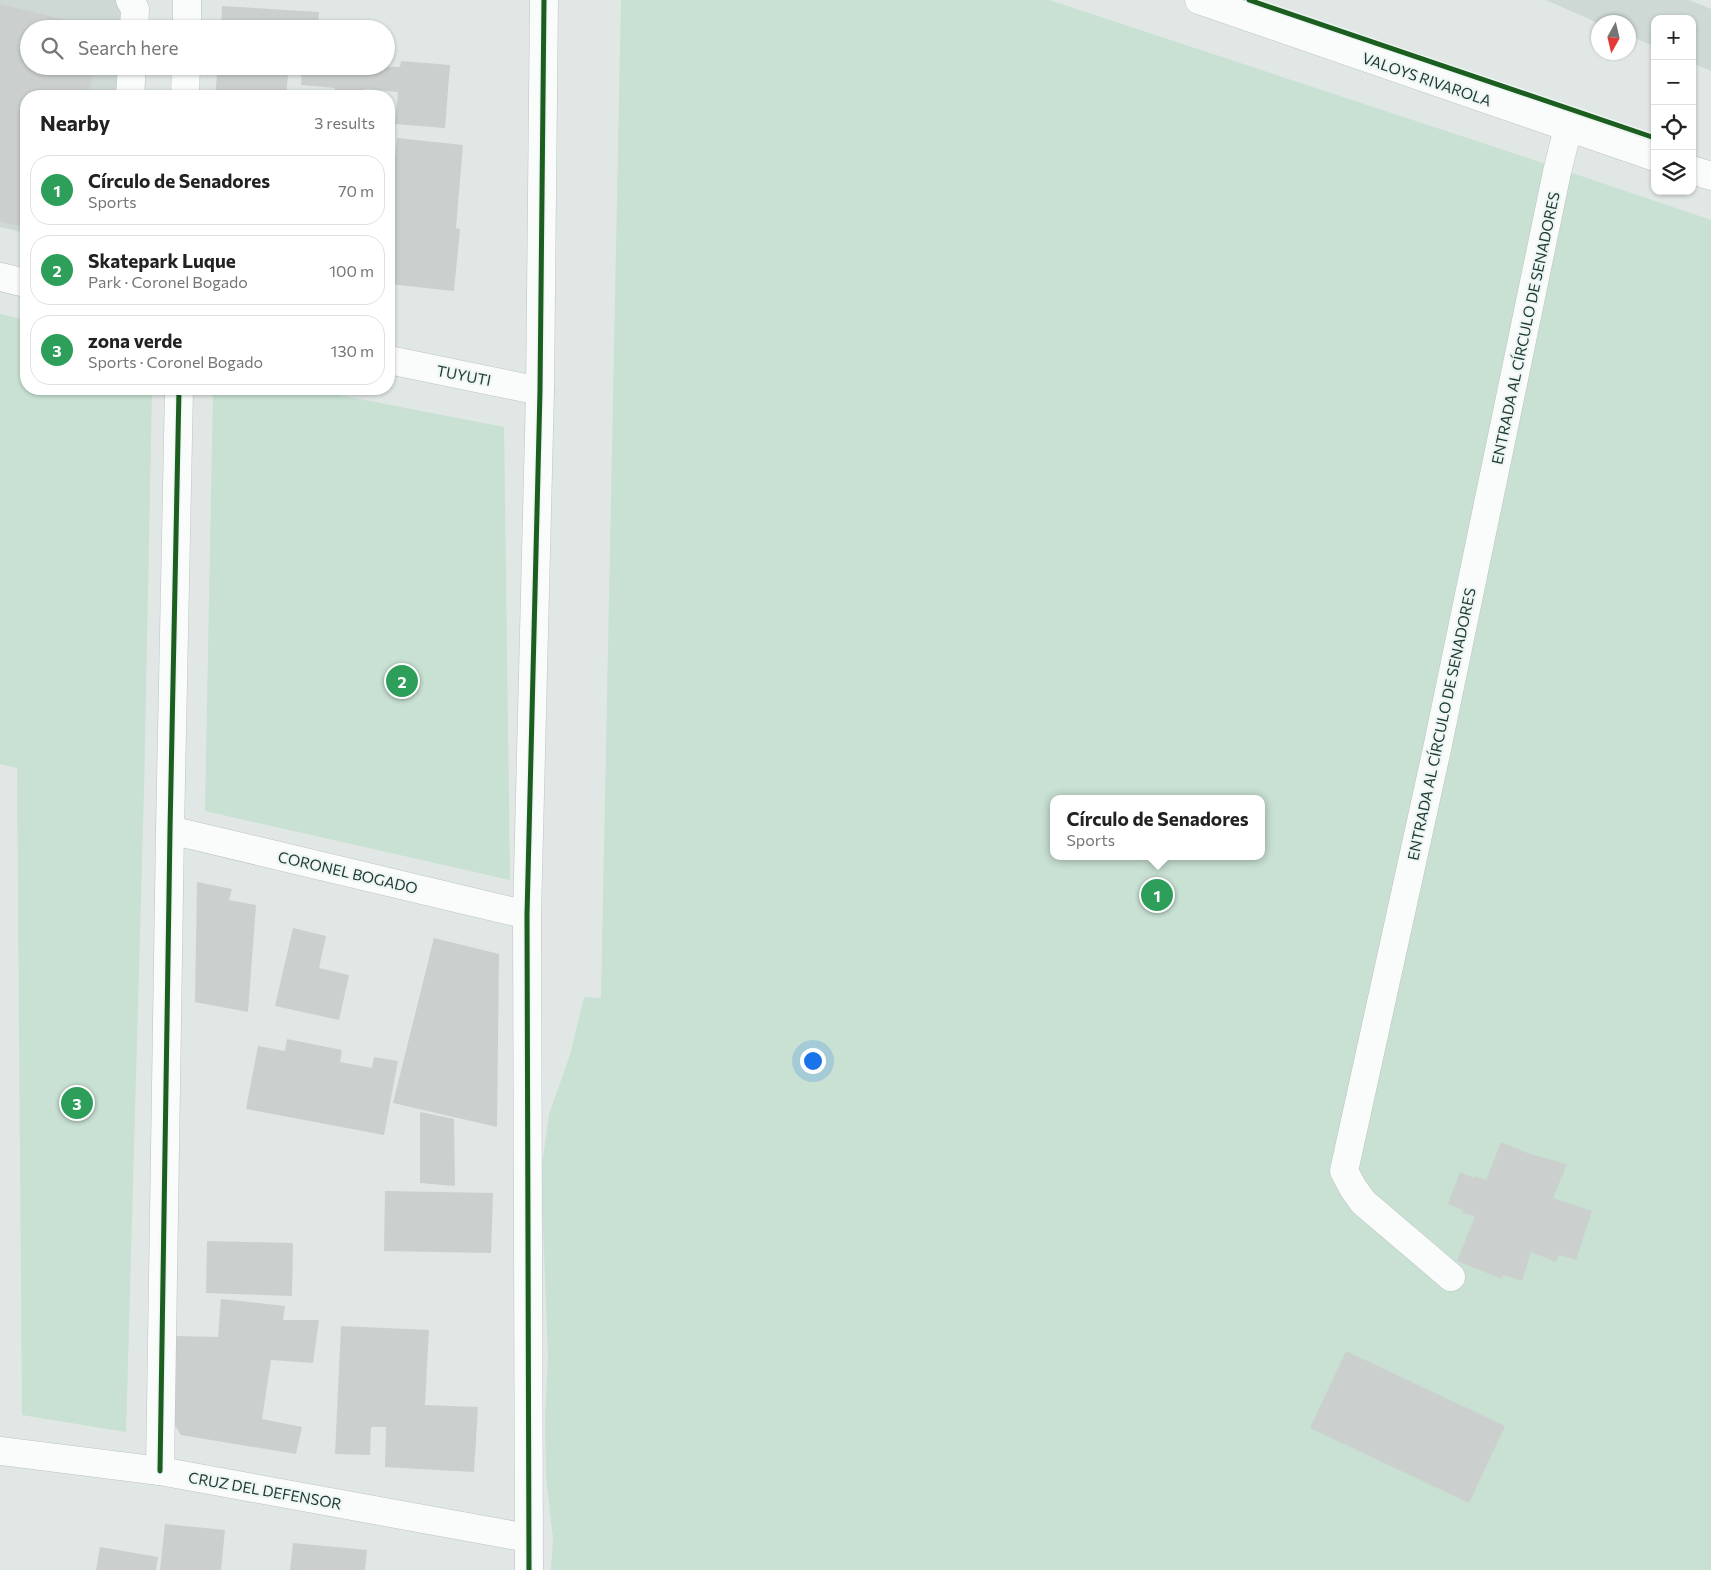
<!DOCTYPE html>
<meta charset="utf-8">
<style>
:root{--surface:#fff;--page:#f2f2f2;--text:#222;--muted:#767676;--line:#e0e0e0;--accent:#637673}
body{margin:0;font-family:Commissioner,sans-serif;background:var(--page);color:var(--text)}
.controls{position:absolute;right:15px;top:15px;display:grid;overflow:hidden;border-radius:10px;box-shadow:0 1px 4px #0004}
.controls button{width:45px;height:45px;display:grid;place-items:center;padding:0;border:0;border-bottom:1px solid var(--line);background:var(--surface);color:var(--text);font:25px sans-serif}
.compass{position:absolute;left:1591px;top:15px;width:45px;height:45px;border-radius:50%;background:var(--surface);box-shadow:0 1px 4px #0004;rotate:188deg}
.you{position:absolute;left:812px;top:1060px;width:18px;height:18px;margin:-12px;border:4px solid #fff;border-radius:50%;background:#1a73e8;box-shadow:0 0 0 8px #1a73e833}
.badge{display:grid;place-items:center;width:32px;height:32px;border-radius:50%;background:var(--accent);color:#fff;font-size:16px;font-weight:700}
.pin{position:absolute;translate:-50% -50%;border:2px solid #fff;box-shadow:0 1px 5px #0006}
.popup{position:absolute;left:1050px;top:795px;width:215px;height:65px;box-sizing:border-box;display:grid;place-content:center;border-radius:10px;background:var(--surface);filter:drop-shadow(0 1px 4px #0005);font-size:16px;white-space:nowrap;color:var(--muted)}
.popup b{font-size:19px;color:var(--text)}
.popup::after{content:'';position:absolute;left:50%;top:100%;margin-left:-10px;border:10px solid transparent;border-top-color:var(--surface)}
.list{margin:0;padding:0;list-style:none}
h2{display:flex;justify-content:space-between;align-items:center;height:65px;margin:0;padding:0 20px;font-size:21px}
h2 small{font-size:16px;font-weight:400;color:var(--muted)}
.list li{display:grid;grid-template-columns:32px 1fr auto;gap:15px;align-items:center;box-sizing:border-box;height:70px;margin:0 10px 10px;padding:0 10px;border:1px solid var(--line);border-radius:20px}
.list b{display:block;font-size:19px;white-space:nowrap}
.list p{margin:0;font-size:16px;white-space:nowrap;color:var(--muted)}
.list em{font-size:16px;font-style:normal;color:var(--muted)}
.icon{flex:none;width:28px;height:28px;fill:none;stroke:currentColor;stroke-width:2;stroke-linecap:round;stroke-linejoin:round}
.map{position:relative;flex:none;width:1711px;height:1570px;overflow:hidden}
.search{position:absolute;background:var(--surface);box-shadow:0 1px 4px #0004;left:20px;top:20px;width:375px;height:55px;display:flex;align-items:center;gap:12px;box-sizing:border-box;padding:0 18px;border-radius:28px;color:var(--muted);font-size:19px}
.panel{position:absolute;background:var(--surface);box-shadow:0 1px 4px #0004;left:20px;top:90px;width:375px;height:305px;border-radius:20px}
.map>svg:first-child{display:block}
.built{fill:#ced8d5}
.green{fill:#c8e1d3;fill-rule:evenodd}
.building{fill:#cbd0cf}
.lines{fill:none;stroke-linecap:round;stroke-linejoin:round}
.minor-casing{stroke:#bdc3c2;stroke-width:29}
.minor{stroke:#fafbfb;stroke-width:28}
.cycleway-casing{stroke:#edf6f3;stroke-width:8}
.cycleway{stroke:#1b5e20;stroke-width:5}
.labels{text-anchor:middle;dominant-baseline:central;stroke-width:4;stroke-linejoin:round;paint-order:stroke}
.street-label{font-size:15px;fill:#1f3935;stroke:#edf6f3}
</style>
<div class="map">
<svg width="1711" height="1570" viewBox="0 0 1711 1570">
<rect width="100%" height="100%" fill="#e0e7e5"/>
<g class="built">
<path d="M0,0H142L141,29H29V66H141V96H26V233L0,227Z"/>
<path d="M1546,0H1689L1711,9V71L1692,63V19H1655V47L1629,35L1628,22L1598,23Z"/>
</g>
<g class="green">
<path d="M621,0H1049L1525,157L1711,220V1570H551L553,1538L546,1477L545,1417L548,1358L541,1173L549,1114L570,1055L584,997L601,998ZM1053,799H1261V856H1053Z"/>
<path d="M0,314L26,320V389H152L144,791L126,1432L22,1415L17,768L0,764Z"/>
<path d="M213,389H308L504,427L510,880L205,811Z"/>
</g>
<g class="building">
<path d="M0,4L98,28L29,29V66H95L88,96H26V228L0,221Z"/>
<path d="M222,6L319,12L318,29H221Z"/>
<path d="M401,61L450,65L445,128L395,124L398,92L365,89L364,96H334L335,88L301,85L302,66L400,67Z"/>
<path d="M218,66H289L286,96H215Z"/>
<path d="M397,138L463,145L456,228L460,229L454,291L389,284V178H393Z"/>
<path d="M197,882L232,889L229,900L256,905L248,1012L195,1002Z"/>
<path d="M293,928L326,936L319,968L349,975L339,1020L275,1006Z"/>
<path d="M434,938L499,954L497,1127L393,1103Z"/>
<path d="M287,1039L342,1050L340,1062L372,1068L374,1057L398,1061L384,1135L246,1109L258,1046L285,1051Z"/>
<path d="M420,1112L454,1119L455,1186L420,1183Z"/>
<path d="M1501,1142L1530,1154L1567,1164L1553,1198L1592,1211L1576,1260L1559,1255L1556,1262L1531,1252L1522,1281L1503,1275L1502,1279L1457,1261L1475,1216L1462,1213L1463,1210L1448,1204L1460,1172L1474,1178V1176L1486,1180Z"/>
<path d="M385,1191L493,1193L491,1253L384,1251Z"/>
<path d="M207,1241L293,1243L292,1296L206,1293Z"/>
<path d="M221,1299L285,1306L283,1320H319L313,1363L271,1360L262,1419L302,1427L296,1454L181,1435L172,1421L175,1336L218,1337Z"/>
<path d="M341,1326L429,1330L425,1405L478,1407L474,1472L385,1467L386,1427H371L370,1455L335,1454Z"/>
<path d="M1346,1351L1505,1426L1469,1503L1310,1428Z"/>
<path d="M165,1524L225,1530L221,1570H160Z"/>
<path d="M293,1543L367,1550L365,1570H290Z"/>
<path d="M100,1547L158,1557L156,1570H96Z"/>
</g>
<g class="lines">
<defs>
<g id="minor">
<path d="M130,0L135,9L134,29"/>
<path d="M1199,0L1655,157"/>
<path d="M187,29V0"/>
<path d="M130,96L132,66"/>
<path d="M185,96L186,66"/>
<path d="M1692,170L1711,176"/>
<path d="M0,277L26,283"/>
<path d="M389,360L540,391"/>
<path d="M170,830L527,915"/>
<path d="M1451,1277L1363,1202L1353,1188L1344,1171L1437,749L1557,172L1568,128"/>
<path d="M0,1451L160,1471L528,1538"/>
<path d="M160,1471L170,830L179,389"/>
<path d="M529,1570L527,915L540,391L544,0"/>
</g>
</defs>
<use href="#minor" class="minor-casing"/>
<use href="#minor" class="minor"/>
<defs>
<g id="cycleway">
<path d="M1249,0L1655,138"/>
<path d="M160,1471L170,830L179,389"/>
<path d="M529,1570L527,915L540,391L544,0"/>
</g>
</defs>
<use href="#cycleway" class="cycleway-casing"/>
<use href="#cycleway" class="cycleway"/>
</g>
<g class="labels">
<g class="street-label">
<text transform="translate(1427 79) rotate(19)">VALOYS RIVAROLA</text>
<text transform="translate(1525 328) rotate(-78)">ENTRADA AL CÍRCULO DE SENADORES</text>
<text transform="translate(464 375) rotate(11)">TUYUTI</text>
<text transform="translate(1441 724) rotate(-78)">ENTRADA AL CÍRCULO DE SENADORES</text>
<text transform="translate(348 872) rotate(13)">CORONEL BOGADO</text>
<text transform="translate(265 1490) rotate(10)">CRUZ DEL DEFENSOR</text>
</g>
</g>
</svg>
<div class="controls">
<button>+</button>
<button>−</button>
<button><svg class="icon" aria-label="locate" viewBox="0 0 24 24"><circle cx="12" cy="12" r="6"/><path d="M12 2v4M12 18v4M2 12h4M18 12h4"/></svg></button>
<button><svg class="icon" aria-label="layers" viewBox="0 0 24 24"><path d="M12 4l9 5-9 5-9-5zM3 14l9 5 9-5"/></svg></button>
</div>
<svg class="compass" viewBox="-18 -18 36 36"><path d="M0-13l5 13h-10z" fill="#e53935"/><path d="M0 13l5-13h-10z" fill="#767676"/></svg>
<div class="you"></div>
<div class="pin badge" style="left:1157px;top:895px;background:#2e9e5b">1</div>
<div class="popup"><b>Círculo de Senadores</b>Sports</div>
<div class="pin badge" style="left:402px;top:681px;background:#2e9e5b">2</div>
<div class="pin badge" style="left:77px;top:1103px;background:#2e9e5b">3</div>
<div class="search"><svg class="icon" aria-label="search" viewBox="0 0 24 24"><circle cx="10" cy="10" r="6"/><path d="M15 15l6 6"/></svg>Search here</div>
<section class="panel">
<h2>Nearby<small>3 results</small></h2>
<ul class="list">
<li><span class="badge" style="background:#2e9e5b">1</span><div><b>Círculo de Senadores</b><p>Sports</p></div><em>70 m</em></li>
<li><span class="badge" style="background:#2e9e5b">2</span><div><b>Skatepark Luque</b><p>Park · Coronel Bogado</p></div><em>100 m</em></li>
<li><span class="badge" style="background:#2e9e5b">3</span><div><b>zona verde</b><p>Sports · Coronel Bogado</p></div><em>130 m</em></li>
</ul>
</section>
</div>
